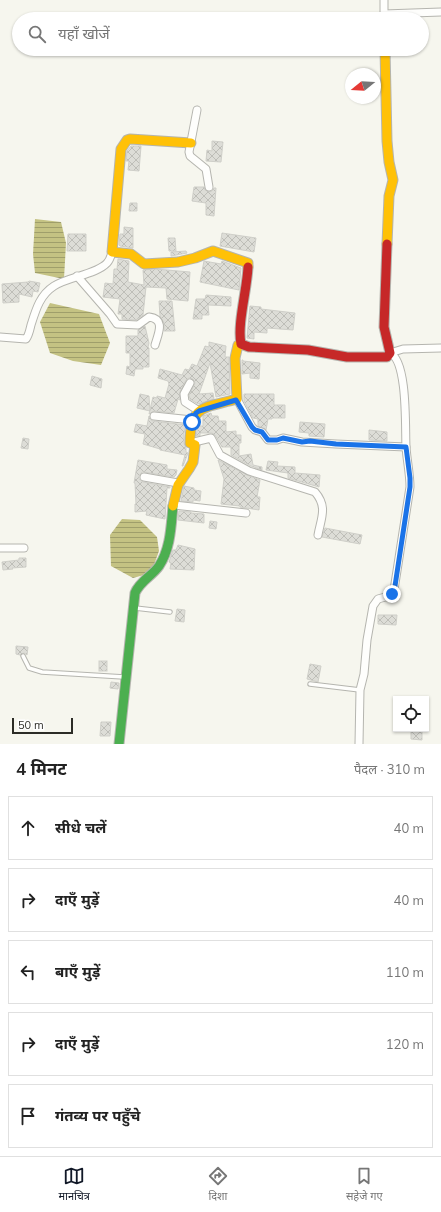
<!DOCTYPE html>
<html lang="hi">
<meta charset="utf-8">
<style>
:root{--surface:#fff;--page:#f6f6f6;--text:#222;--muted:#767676;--line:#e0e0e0;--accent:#111827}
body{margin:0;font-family:Mulish,"Noto Sans Devanagari",sans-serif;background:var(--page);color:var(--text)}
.controls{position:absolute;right:12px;bottom:12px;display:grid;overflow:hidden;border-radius:0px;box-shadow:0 1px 3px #0004}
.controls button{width:36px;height:36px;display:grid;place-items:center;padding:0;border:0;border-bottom:1px solid var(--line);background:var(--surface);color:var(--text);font:20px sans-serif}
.compass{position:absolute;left:345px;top:68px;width:36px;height:36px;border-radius:50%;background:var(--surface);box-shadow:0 1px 3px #0004;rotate:252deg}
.scale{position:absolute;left:12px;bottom:10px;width:61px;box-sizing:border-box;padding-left:4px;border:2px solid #2c2c26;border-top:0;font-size:11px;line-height:14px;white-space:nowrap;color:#2c2c26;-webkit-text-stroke:3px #fff;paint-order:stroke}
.stop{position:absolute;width:12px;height:12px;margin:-9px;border:3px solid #1a73e8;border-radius:50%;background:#fff}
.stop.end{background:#1a73e8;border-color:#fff;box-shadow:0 1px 4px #0008}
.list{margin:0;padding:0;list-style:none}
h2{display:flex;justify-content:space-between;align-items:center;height:52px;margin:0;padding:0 16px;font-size:17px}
h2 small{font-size:13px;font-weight:400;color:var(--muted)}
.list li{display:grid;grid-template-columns:26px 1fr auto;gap:12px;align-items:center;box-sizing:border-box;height:64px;margin:0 8px 8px;padding:0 8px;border:1px solid var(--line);border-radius:0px}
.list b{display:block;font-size:15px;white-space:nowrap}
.list em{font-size:13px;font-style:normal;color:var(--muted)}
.icon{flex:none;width:22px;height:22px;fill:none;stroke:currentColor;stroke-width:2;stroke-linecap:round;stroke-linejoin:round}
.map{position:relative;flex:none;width:441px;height:744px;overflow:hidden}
.search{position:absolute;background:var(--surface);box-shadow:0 1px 3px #0004;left:12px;right:12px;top:12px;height:44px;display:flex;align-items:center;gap:10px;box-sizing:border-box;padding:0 14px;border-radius:22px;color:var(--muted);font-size:15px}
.sheet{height:412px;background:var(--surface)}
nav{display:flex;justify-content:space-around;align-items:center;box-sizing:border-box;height:56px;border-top:1px solid var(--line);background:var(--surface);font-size:11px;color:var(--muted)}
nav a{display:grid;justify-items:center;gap:2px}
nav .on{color:var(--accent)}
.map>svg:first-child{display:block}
.water{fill:url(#water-rules)}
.building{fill:url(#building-cross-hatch);stroke:#cfcfc9}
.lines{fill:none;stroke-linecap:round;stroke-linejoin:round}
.lane-casing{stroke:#b5b5af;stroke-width:5.5}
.street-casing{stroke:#b5b5af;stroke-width:9}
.fast-casing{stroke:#b5b5af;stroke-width:11}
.slow-casing{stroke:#b5b5af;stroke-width:11}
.jam-casing{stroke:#b5b5af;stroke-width:11}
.lane{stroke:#fefefc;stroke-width:3.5}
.street{stroke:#fefefc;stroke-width:7}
.fast{stroke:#4caf50;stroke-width:9}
.slow{stroke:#ffc107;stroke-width:9}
.jam{stroke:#c62828;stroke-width:9}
.route{stroke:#1a73e8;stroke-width:5}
</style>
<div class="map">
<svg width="441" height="744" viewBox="0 0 441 744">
<defs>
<pattern id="water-rules" width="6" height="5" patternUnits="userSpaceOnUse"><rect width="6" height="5" fill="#c4c283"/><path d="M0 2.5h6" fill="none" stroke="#9f9e6b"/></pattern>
<pattern id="building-cross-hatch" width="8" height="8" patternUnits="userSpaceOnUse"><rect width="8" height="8" fill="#ddddd7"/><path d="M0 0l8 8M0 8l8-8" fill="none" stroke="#bebeb8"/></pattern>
</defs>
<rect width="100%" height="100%" fill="#f6f6ee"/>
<g class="water">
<path d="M35,219L61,222L66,243L64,279L35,273L33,254Z"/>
<path d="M50,303L99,314L110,343L101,365L73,361L50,353L40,322Z"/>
<path d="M122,519L140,520L157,537L159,551L151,573L133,578L111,566L110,535Z"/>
</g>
<g class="building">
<path d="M212,141L223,142L221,162L206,161L207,150L212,151Z"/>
<path d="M131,146H141L139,171L128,170L129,161H126L127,151Z"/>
<path d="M194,187H204L205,190L209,192L212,191L214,188H216L214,216L206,215V203L192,201Z"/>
<path d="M130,203H137V211H129Z"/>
<path d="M124,227L133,228V248L120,246L119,245L120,234H124Z"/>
<path d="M222,233L256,238L254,252L220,246Z"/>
<path d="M68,234H86V251H67Z"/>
<path d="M168,238H175L176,251H169Z"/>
<path d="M186,251L187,253L171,256V252Z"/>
<path d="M118,259L129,261L128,282L144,285L143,270L155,269L190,272L188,301L167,299L166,288L146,287L143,315L136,320L122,319V314H118L120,299L103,297L105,283L113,284L114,269H117Z"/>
<path d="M204,261L221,264L222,261L241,268L239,290L200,282Z"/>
<path d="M29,281L40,283L38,292L33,291L32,297L19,294V302L3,303L2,284L28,282Z"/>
<path d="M206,295L231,297V306L208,305L209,315H202V319H193L196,299H205Z"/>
<path d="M159,301H172L175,331H164V323L160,316Z"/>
<path d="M250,306L261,307V309L295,313L293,330L267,328V333L254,332V339L247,338Z"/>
<path d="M145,326L149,343L148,347L149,348V367H143V369H135L134,376L126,374L127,366L130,367V353H126V336H138V330Z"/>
<path d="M209,342L226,346L225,357H229L230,394L216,397L210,363L199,394L213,393L214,399L198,404L190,399L189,395L195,383L193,379L189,378L186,380L180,392V400L178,399L174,413L154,411L149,414L153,397L157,398V396L165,398L169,384L168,381L158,378L160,369L182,375L185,369L189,370L192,364L197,366L205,346L209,347Z"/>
<path d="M242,360H243V361L260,363L259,379L250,378V373L242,374Z"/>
<path d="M92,376L102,379L101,388L90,385Z"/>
<path d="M140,394L149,396L150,411L137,408Z"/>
<path d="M244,394H274V405H285V418H272V419H268L266,430L258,426V419L253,418L244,401Z"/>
<path d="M211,413L212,416H218L219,421H226V432L236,431V435H241V443H239V456L251,454L253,465L262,467V470L251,466L231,455V447H222L215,435L212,433H200V436H196L198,426H203V416Z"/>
<path d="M149,416L151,420L153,421L186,425L184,433V443L186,448V452L188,453L183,466H182L185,455L160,450V449L143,444L145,434L134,432L136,424L147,426Z"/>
<path d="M300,422L325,424L324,437L309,436V433L299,432Z"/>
<path d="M369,430L387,432V441L369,440Z"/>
<path d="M23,438L29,439L28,449L21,448Z"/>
<path d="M138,460L167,465V469L177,470L176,475L174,477L144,472H142L139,476V479L143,482L170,487V488H167L165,519L146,515L147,511L135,512V504H136L135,483H134Z"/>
<path d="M218,460L247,475L260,480L257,497H260L259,510L240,507V506L221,504L224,479Z"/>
<path d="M268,461L278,462L277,466L295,467V473L320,475L319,487L288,478V473L266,470Z"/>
<path d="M184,486L194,488V490L201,491L200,501L193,500V502L181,501Z"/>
<path d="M179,511L191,512V513L204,514V523L178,520Z"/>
<path d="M210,521L217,522L216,529L209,528Z"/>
<path d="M325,528L362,535L360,544L322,537Z"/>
<path d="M178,545L195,549L194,570L170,569L171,563L169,562L173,550H176Z"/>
<path d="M19,558H26V567L12,568L13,569L3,570L2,562L19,560Z"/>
<path d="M177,609L185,610L184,622L175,621Z"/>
<path d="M378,615H397L396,625L378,624Z"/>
<path d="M16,646L28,647L27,655L24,653L20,655L16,654Z"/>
<rect x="99" y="661" width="8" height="10"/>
<path d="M310,664L321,666L318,682L307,679Z"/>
<path d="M111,682L119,683L118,689L110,688Z"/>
<path d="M101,722H111L110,736H100Z"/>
<path d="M411,731H422V740L411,739Z"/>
</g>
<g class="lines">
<defs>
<g id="lane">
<path d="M135,608L170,612"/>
<path d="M23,656L29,668L42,672L124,677"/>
<path d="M310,684L360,690"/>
</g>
<g id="street">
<path d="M384,14L441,12"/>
<path d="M384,19V0"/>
<path d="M197,110L189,152L190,156L206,169L209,187"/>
<path d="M77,276L110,314L117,324L138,325L149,317C166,319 158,334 155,345"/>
<path d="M0,337L26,339C29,335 30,329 31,325C36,309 40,295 54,286C68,277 97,274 107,263C110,260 111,256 112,252"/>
<path d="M390,353L403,349L441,348"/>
<path d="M190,383L184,394L185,402L199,411"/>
<path d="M237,399L252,427L255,430L262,432L268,440H277L283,438L302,442L336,444L406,447"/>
<path d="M154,416L192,420"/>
<path d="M190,443L211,438L220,455L249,471L315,492C328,507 321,518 318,535"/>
<path d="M144,477L178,483"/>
<path d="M174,505L246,513"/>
<path d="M0,548H24"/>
<path d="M359,744L360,690L364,674L367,640L373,606L378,599L389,596L394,590L410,487C410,474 407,461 406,447C405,429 408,361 390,353"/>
</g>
<path id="fast" d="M119,744L135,593C140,581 152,576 159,566C171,548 171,525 173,506"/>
<g id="slow">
<path d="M385,49L387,141L389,162L393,180L389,196L387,244"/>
<path d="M191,143L130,139L127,140L121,149L112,252L131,254L144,264L178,262L195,258L213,251L248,263V267"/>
<path d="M173,506L178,485L189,469L193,462L195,445L190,443C190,404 205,408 237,399L235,358L238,345L241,344"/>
</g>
<path id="jam" d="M248,267C247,290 237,324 241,344L249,347L308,350L347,357H387L390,353L384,327L387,244"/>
</defs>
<use href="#lane" class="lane-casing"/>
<use href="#street" class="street-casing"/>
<use href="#fast" class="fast-casing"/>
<use href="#slow" class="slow-casing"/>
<use href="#jam" class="jam-casing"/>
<use href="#lane" class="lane"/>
<use href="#street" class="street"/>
<use href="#fast" class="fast"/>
<use href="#slow" class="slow"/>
<use href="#jam" class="jam"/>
</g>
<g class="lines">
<path class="route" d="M192,422V420L196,413L199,411L236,400L252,427L255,430L262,432L268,440H277L283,438L302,442L310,441L336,444L406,447L410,478V487L395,586L392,594"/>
</g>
</svg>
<div class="controls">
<button><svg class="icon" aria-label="locate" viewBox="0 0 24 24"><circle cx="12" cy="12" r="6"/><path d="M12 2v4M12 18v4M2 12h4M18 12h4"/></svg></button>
</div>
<svg class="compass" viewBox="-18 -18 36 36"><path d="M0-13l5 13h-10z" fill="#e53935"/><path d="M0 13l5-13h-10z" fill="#767676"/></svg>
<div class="scale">50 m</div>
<div class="stop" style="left:192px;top:422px"></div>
<div class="stop end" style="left:392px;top:594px"></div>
<div class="search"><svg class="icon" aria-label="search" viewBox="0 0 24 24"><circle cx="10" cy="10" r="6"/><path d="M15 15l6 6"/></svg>यहाँ खोजें</div>
</div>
<section class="sheet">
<h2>4 मिनट<small>पैदल · 310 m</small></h2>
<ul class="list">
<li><svg class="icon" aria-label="ahead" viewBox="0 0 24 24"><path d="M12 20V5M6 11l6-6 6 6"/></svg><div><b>सीधे चलें</b></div><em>40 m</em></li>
<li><svg class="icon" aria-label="right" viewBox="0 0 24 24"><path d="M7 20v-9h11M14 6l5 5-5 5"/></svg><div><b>दाएँ मुड़ें</b></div><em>40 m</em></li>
<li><svg class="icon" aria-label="left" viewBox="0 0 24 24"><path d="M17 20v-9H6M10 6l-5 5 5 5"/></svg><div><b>बाएँ मुड़ें</b></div><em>110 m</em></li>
<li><svg class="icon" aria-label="right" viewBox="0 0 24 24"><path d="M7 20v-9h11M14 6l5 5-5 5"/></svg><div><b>दाएँ मुड़ें</b></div><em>120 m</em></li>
<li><svg class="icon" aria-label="arrive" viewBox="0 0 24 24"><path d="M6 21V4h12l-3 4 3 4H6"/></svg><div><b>गंतव्य पर पहुँचे</b></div></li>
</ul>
</section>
<nav>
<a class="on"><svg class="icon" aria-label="map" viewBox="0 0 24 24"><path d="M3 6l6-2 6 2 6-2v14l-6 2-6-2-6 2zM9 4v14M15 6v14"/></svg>मानचित्र</a>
<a><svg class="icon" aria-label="directions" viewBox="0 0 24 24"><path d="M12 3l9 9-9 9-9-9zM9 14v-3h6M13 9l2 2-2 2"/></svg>दिशा</a>
<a><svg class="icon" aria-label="saved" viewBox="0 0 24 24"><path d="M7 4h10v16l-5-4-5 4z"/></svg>सहेजे गए</a>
</nav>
